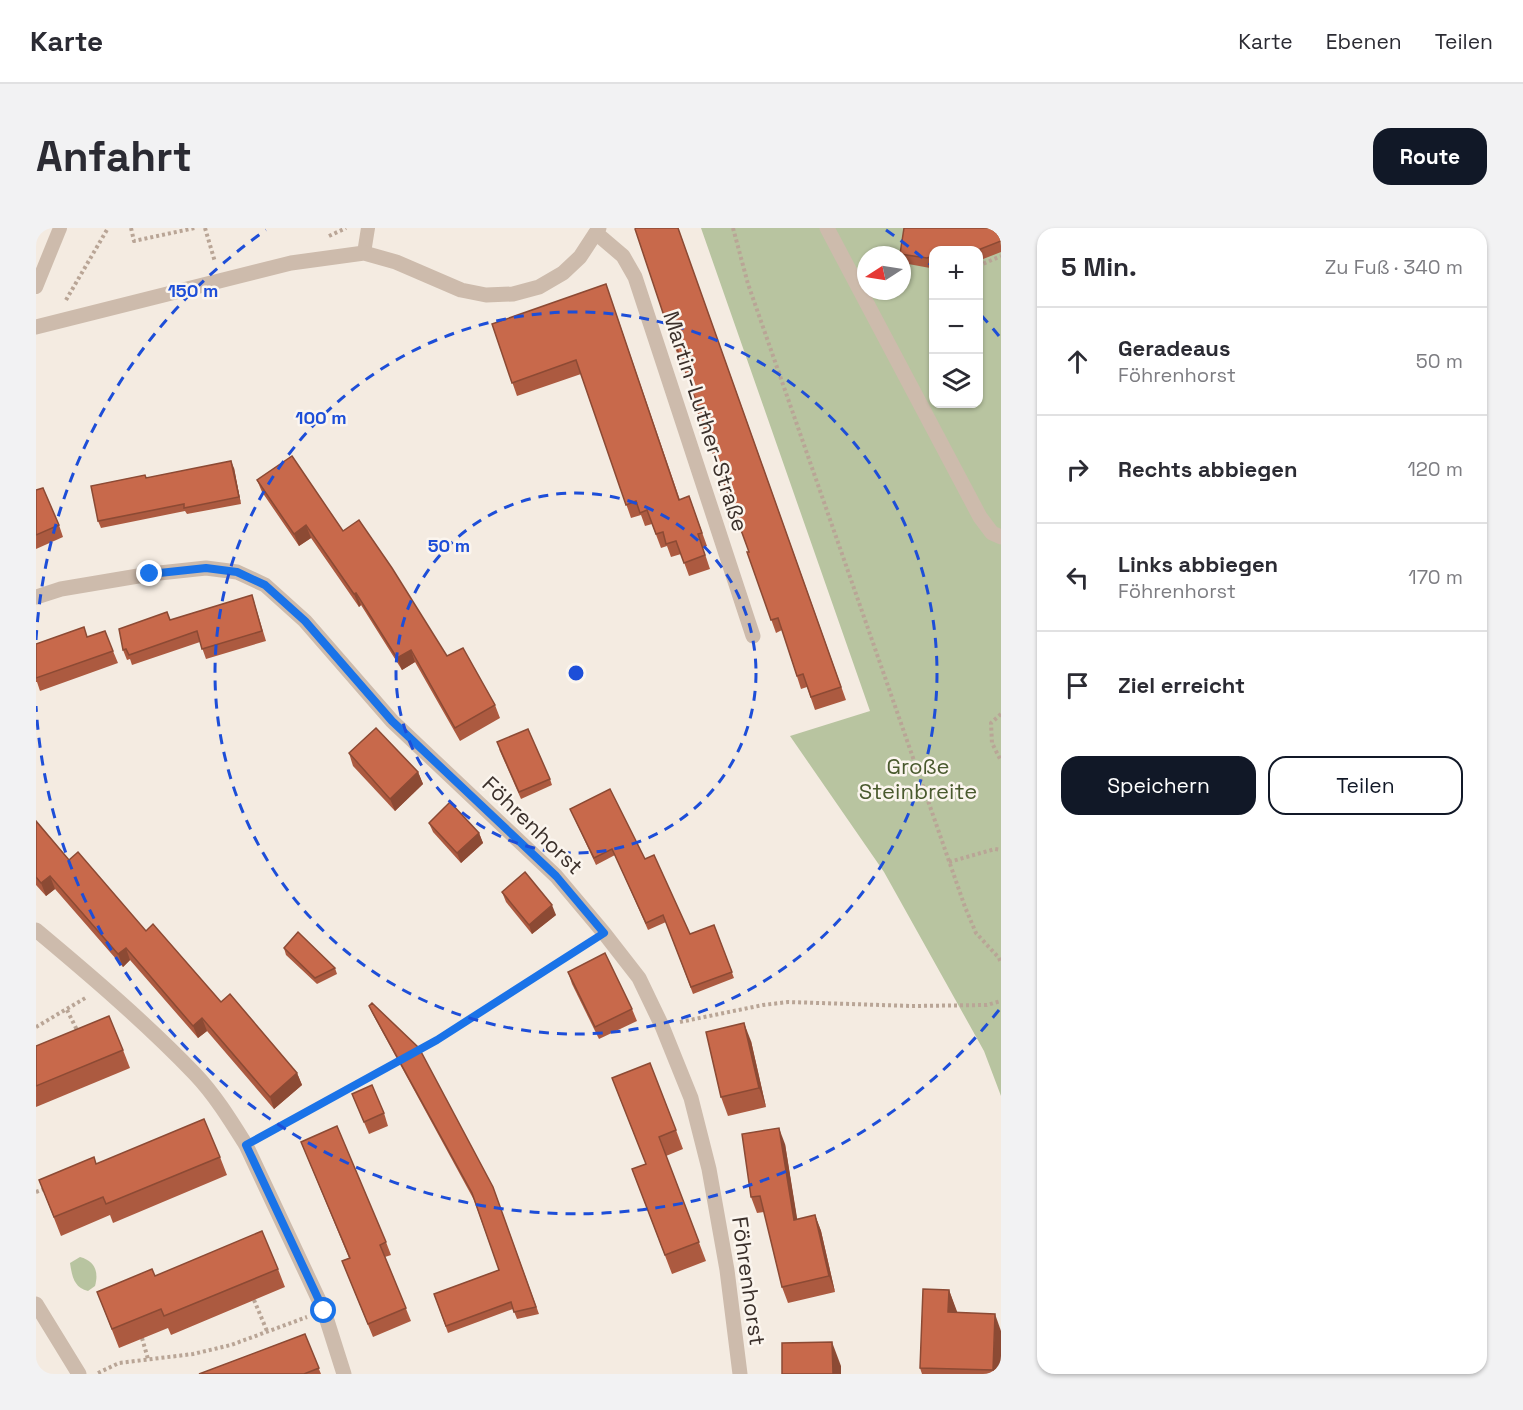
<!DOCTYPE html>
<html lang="de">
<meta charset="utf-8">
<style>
:root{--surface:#fff;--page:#f2f2f3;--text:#2b2b33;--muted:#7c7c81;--line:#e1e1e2;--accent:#111827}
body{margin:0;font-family:"Space Grotesk",sans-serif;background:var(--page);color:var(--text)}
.controls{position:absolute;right:18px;top:18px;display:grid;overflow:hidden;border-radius:12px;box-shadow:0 2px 4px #0004}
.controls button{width:54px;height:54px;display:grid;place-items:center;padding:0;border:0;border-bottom:2px solid var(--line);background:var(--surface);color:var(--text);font:30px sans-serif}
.compass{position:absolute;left:821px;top:18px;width:54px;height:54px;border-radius:50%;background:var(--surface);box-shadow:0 2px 4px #0004;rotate:258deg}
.stop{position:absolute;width:18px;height:18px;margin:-14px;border:4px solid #1a73e8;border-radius:50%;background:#fff}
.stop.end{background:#1a73e8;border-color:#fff;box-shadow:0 2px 6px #0008}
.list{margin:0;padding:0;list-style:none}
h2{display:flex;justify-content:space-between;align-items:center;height:78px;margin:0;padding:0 24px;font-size:26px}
h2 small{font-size:20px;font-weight:400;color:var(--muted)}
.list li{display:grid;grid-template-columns:39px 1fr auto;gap:18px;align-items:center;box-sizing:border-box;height:108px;padding:0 24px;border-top:2px solid var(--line)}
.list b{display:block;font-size:22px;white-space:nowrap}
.list p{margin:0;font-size:20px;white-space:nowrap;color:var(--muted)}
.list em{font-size:20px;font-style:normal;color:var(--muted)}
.actions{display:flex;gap:12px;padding:18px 24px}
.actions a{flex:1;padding:14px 0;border:2px solid var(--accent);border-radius:18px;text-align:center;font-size:21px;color:var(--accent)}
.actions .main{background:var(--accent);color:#fff}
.icon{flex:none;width:33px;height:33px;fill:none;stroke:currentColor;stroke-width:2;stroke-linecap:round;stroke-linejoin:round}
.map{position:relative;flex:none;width:965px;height:1146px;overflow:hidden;border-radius:18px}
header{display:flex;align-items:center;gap:36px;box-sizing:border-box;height:84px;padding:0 30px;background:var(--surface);border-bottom:2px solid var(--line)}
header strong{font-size:28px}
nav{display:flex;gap:33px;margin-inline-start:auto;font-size:21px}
.intro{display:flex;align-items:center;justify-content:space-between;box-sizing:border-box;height:144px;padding:0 36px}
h1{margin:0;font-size:42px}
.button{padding:15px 27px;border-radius:18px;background:var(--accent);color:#fff;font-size:21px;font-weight:700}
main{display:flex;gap:36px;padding:0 36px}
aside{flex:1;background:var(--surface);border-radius:18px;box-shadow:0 2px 4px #0004}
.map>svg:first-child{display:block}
.green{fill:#b8c4a0;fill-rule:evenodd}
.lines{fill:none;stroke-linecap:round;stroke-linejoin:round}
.path{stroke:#b9a596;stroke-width:4;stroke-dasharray:3 3;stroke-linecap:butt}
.service{stroke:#cdbbac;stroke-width:14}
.minor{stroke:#cdbbac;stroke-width:15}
.wall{fill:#ac5a40}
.shaded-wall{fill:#8c4a34}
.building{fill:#c8694b;stroke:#8c4a34;stroke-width:1.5}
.route{stroke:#1a73e8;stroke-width:8}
.ring{fill:none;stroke:#1d4ed8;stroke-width:3;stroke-dasharray:10 8}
.labels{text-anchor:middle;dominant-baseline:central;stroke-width:5;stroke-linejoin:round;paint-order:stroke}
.street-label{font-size:22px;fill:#3b302b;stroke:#fbf5ee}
.park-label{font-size:22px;fill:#4a5a2e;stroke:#fbf5ee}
.centre{fill:#1d4ed8;stroke:#fbf5ee;stroke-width:3}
.ring-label{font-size:18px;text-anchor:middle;font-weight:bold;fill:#1d4ed8;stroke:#fbf5ee;stroke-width:5;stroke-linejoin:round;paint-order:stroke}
</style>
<header>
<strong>Karte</strong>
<nav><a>Karte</a><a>Ebenen</a><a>Teilen</a></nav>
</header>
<div class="intro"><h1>Anfahrt</h1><a class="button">Route</a></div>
<main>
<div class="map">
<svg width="965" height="1146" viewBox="0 0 965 1146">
<rect width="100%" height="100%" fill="#f4ebe1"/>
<g class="green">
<path d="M665,0H965V868L948,823L848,644L754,508L834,483ZM898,22H942V176H898ZM830,27H866V63H830Z"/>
<path d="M44,1029C59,1033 63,1044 59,1058L52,1063C38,1060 36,1048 34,1035Z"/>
</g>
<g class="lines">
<g class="path">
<path d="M95,0L98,13L159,0"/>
<path d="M169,0L179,34"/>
<path d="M697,0L712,56L929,679L940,705L963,730L965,735"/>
<path d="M293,8L310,0"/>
<path d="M942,38L965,28"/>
<path d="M30,72L72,0"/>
<path d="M965,486L955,495L956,515L965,533"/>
<path d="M913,634L959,621L965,622"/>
<path d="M31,782L43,806"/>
<path d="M644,794L727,777L752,774L876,778L951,777L965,773"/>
<path d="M0,799L51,769"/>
<path d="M381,823L553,715"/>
<path d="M226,908L364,832"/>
<path d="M0,964L11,960"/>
<path d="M218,1072L231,1103"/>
<path d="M106,1110L112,1131"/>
<path d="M62,1145L83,1135L157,1126L195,1117L271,1089"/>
</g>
<g class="service">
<path d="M328,25L332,0"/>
<path d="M0,59L24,0"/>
</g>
<g class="minor">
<path d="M791,0L944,289L956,305L965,309"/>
<path d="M560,5L587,28L599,49L717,408"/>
<path d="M0,99L255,35L328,25L360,34L425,62L450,67L477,66L503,59L527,45L544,29L563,0"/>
<path d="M0,369L25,361L114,346L170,340L201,344L229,357L269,393L356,493L520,648L568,705L603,750L626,798L655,870L673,941L691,1042L704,1146"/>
<path d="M0,702C55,748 110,795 159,846C179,867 195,893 210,917L288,1083L308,1146"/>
<path d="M0,1076L43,1146"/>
</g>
</g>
<g class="wall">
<path d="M642,0L810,472L779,482L771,459L765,461L746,402L740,405L711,324H713L642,124L641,125L636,112Z"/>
<path d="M965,0V24L942,33V22H897V39L894,40L867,35L866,27H864V26Z"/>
<path d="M570,56L644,272L653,268L671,318L667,320L674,341L653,348L645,326L635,329L631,318L625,320L616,296L609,298L605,287L595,290L545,146L481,168L456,96Z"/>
<path d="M198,240L205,276L151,286L149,283L65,300L62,293L111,250Z"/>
<path d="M221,252L307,303L411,428L459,477L464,490L424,513L379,434L366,442L325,377L323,379L275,310L263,318L226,264Z"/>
<path d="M0,262L23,297L27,309L0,321Z"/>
<path d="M216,367L230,413L170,431L164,414L96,437L94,431L91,432L87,422L134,392Z"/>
<path d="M51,409L77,423L82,435L4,463L1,454H0V416Z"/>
<path d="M463,521L514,551L516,557L485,571Z"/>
<path d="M313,525L382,544L387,556L359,583L317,538Z"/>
<path d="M534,581L609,631L654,706L678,697L698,750L657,766L630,694L612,702L579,627L560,637Z"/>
<path d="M0,593L33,632L261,845L266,857L238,881L171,803L162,810L94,732L87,739L19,661L10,668L0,657Z"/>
<path d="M393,595L443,605L447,615L425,635L397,604Z"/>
<path d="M466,664L520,687L496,706L470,674Z"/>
<path d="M248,720L299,740L301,746L281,756L250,727Z"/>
<path d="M532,744L596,781L601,793L563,811L536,756Z"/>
<path d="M333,778L457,959L503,1086L481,1091L477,1081L412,1105L398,1066L463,1042L438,972L336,785Z"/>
<path d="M715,813L730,879L692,888L685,869Z"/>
<path d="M0,818L87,822L94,840L0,879Z"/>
<path d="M576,850L640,902L647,921L630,928L670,1033L636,1046L596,941L610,936Z"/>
<path d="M316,866L348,885L352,898L333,906Z"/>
<path d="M265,914L350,1014L355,1027L349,1029L375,1093L337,1109L306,1033L313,1030Z"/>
<path d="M749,916L761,992L779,987L785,1003L799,1064L752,1075L746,1059L728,984L721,985L715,969Z"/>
<path d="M184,929L191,947L77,995L74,987L25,1008L3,952L60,936Z"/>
<path d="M242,1041L249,1059L135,1107L132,1100L83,1120L61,1064L119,1048Z"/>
<path d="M913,1062L921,1085L965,1146H886L884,1140Z"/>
<path d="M269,1106L285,1146H163Z"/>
</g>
<g class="shaded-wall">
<path d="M195,233L198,240L205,276L203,269Z"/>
<path d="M270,297L275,310L263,318L258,306Z"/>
<path d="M320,365L325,377L323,379L318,366Z"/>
<path d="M375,422L379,434L366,442L361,430Z"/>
<path d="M382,544L387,556L359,583L354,571Z"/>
<path d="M443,605L447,615L425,635L421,625Z"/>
<path d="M14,648L19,661L10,668L5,655Z"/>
<path d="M516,677L520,687L496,706L493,697Z"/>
<path d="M90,720L94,732L87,739L82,726Z"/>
<path d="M166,790L171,803L162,810L157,798Z"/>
<path d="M708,795L715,813L730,879L723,860Z"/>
<path d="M261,845L266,857L238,881L234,869Z"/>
<path d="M743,900L749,916L764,1008L758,992Z"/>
<path d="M779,987L785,1003L799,1064L793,1048Z"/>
<path d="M913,1062L922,1086L912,1084Z"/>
<path d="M959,1086L965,1103V1146H958L957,1142Z"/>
<path d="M796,1114L805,1138V1146H797Z"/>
</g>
<g class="building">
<path d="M600,0H642L805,459L775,469L767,446L761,448L742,390L735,392L711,324H713L662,184H664L638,112H636L599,1Z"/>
<path d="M868,0H965V13L942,22H897V28L891,30L864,26Z"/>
<path d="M570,56L643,272L653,268L666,305L662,306L669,327L648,335L640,313L630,316L627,304L620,306L611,282L604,285L600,273L590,277L540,132L476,155L456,96Z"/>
<path d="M256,228L307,303L323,292L356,340L411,428L427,420L459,477L419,500L375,422L361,430L320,365L318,366L270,297L258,306L221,252Z"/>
<path d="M195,233L203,269L148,280V276L62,293L55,258L109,247L110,250Z"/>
<path d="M7,260L23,297L0,307V262Z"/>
<path d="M216,367L226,403L166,421L161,403L93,427L90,421L87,422L83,401L131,384L134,392Z"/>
<path d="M48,399L51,409L69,403L77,423L0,450V416Z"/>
<path d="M340,500L382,544L354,571L313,525Z"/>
<path d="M492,501L514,551L483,564L461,514Z"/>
<path d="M574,561L609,631L618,627L654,706L678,697L696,744L655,759L627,687L610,695L576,621L558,630L534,581Z"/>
<path d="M414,574L443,605L421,625L393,595Z"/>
<path d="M0,593L33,632L42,624L110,703L117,696L185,774L194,766L261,845L234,869L166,790L157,798L90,720L82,726L14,648L5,655L0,649Z"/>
<path d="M489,644L516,677L493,697L466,664Z"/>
<path d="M262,704L299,740L279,750L248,720Z"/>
<path d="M569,725L596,781L559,799L532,744Z"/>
<path d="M336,775L383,820L457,959L500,1079L478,1084L475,1074L410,1098L398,1066L463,1042L436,965L333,778Z"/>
<path d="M73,788L87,822L0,858V818Z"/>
<path d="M708,795L723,860L685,869L670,804Z"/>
<path d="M614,835L640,902L623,909L663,1014L629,1027L596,941L610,936L576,850Z"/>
<path d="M336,857L348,885L328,894L316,866Z"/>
<path d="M168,891L184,929L70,976L67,969L18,989L3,952L58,929L60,936Z"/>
<path d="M301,898L350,1014L344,1017L370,1080L332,1096L306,1033L314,1030L265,914Z"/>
<path d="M743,900L758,992L779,987L793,1048L746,1059L724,968L715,969L706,906Z"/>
<path d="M226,1003L242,1041L128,1088L125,1081L76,1101L61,1064L116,1041L119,1048Z"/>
<path d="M887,1061L913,1062L912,1084L959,1086L957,1142L884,1140Z"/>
<path d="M269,1106L283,1140L268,1146H163Z"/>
<path d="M796,1114L797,1146H746V1115Z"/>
</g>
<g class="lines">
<path class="route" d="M114,346L170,340L201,344L229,357L269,393L356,493L520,648L568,705L401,812L210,917L288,1083"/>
</g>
<g class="ring">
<circle cx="540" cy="445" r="180"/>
<circle cx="540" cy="445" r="361"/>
<path d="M963 782A541 541 0 0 1 0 478M0 412A541 541 0 0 1 230 2M850 2A541 541 0 0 1 895 37M945 87A541 541 0 0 1 963 108"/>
</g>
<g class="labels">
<g class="street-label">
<text transform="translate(670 193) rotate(72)">Martin-Luther-Straße</text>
<text transform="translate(497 597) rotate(44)">Föhrenhorst</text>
<text transform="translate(713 1053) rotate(82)">Föhrenhorst</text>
</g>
<g class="park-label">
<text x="882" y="538">Große<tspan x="882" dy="25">Steinbreite</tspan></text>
</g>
</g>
<circle cx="540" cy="445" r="9" class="centre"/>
<g class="ring-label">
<text x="157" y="69">150 m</text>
<text x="285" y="196">100 m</text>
<text x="413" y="324">50 m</text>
</g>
</svg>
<div class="controls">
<button>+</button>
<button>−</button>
<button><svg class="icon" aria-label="layers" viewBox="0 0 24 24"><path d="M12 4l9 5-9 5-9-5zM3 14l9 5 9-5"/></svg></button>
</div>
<svg class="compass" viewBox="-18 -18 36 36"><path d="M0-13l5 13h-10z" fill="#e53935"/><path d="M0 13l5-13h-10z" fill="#7c7c81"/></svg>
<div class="stop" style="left:288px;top:1083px"></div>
<div class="stop end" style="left:114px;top:346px"></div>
</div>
<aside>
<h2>5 Min.<small>Zu Fuß · 340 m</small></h2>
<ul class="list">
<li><svg class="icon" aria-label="ahead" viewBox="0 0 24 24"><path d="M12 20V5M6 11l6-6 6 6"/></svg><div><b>Geradeaus</b><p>Föhrenhorst</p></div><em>50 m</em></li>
<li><svg class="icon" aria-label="right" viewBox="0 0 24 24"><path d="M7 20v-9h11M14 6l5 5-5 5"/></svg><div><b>Rechts abbiegen</b></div><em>120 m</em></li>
<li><svg class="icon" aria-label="left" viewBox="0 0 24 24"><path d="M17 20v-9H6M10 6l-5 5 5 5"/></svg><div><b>Links abbiegen</b><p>Föhrenhorst</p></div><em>170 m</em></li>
<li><svg class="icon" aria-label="arrive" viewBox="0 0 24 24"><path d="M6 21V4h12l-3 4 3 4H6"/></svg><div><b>Ziel erreicht</b></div></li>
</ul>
<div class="actions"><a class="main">Speichern</a><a>Teilen</a></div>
</aside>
</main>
